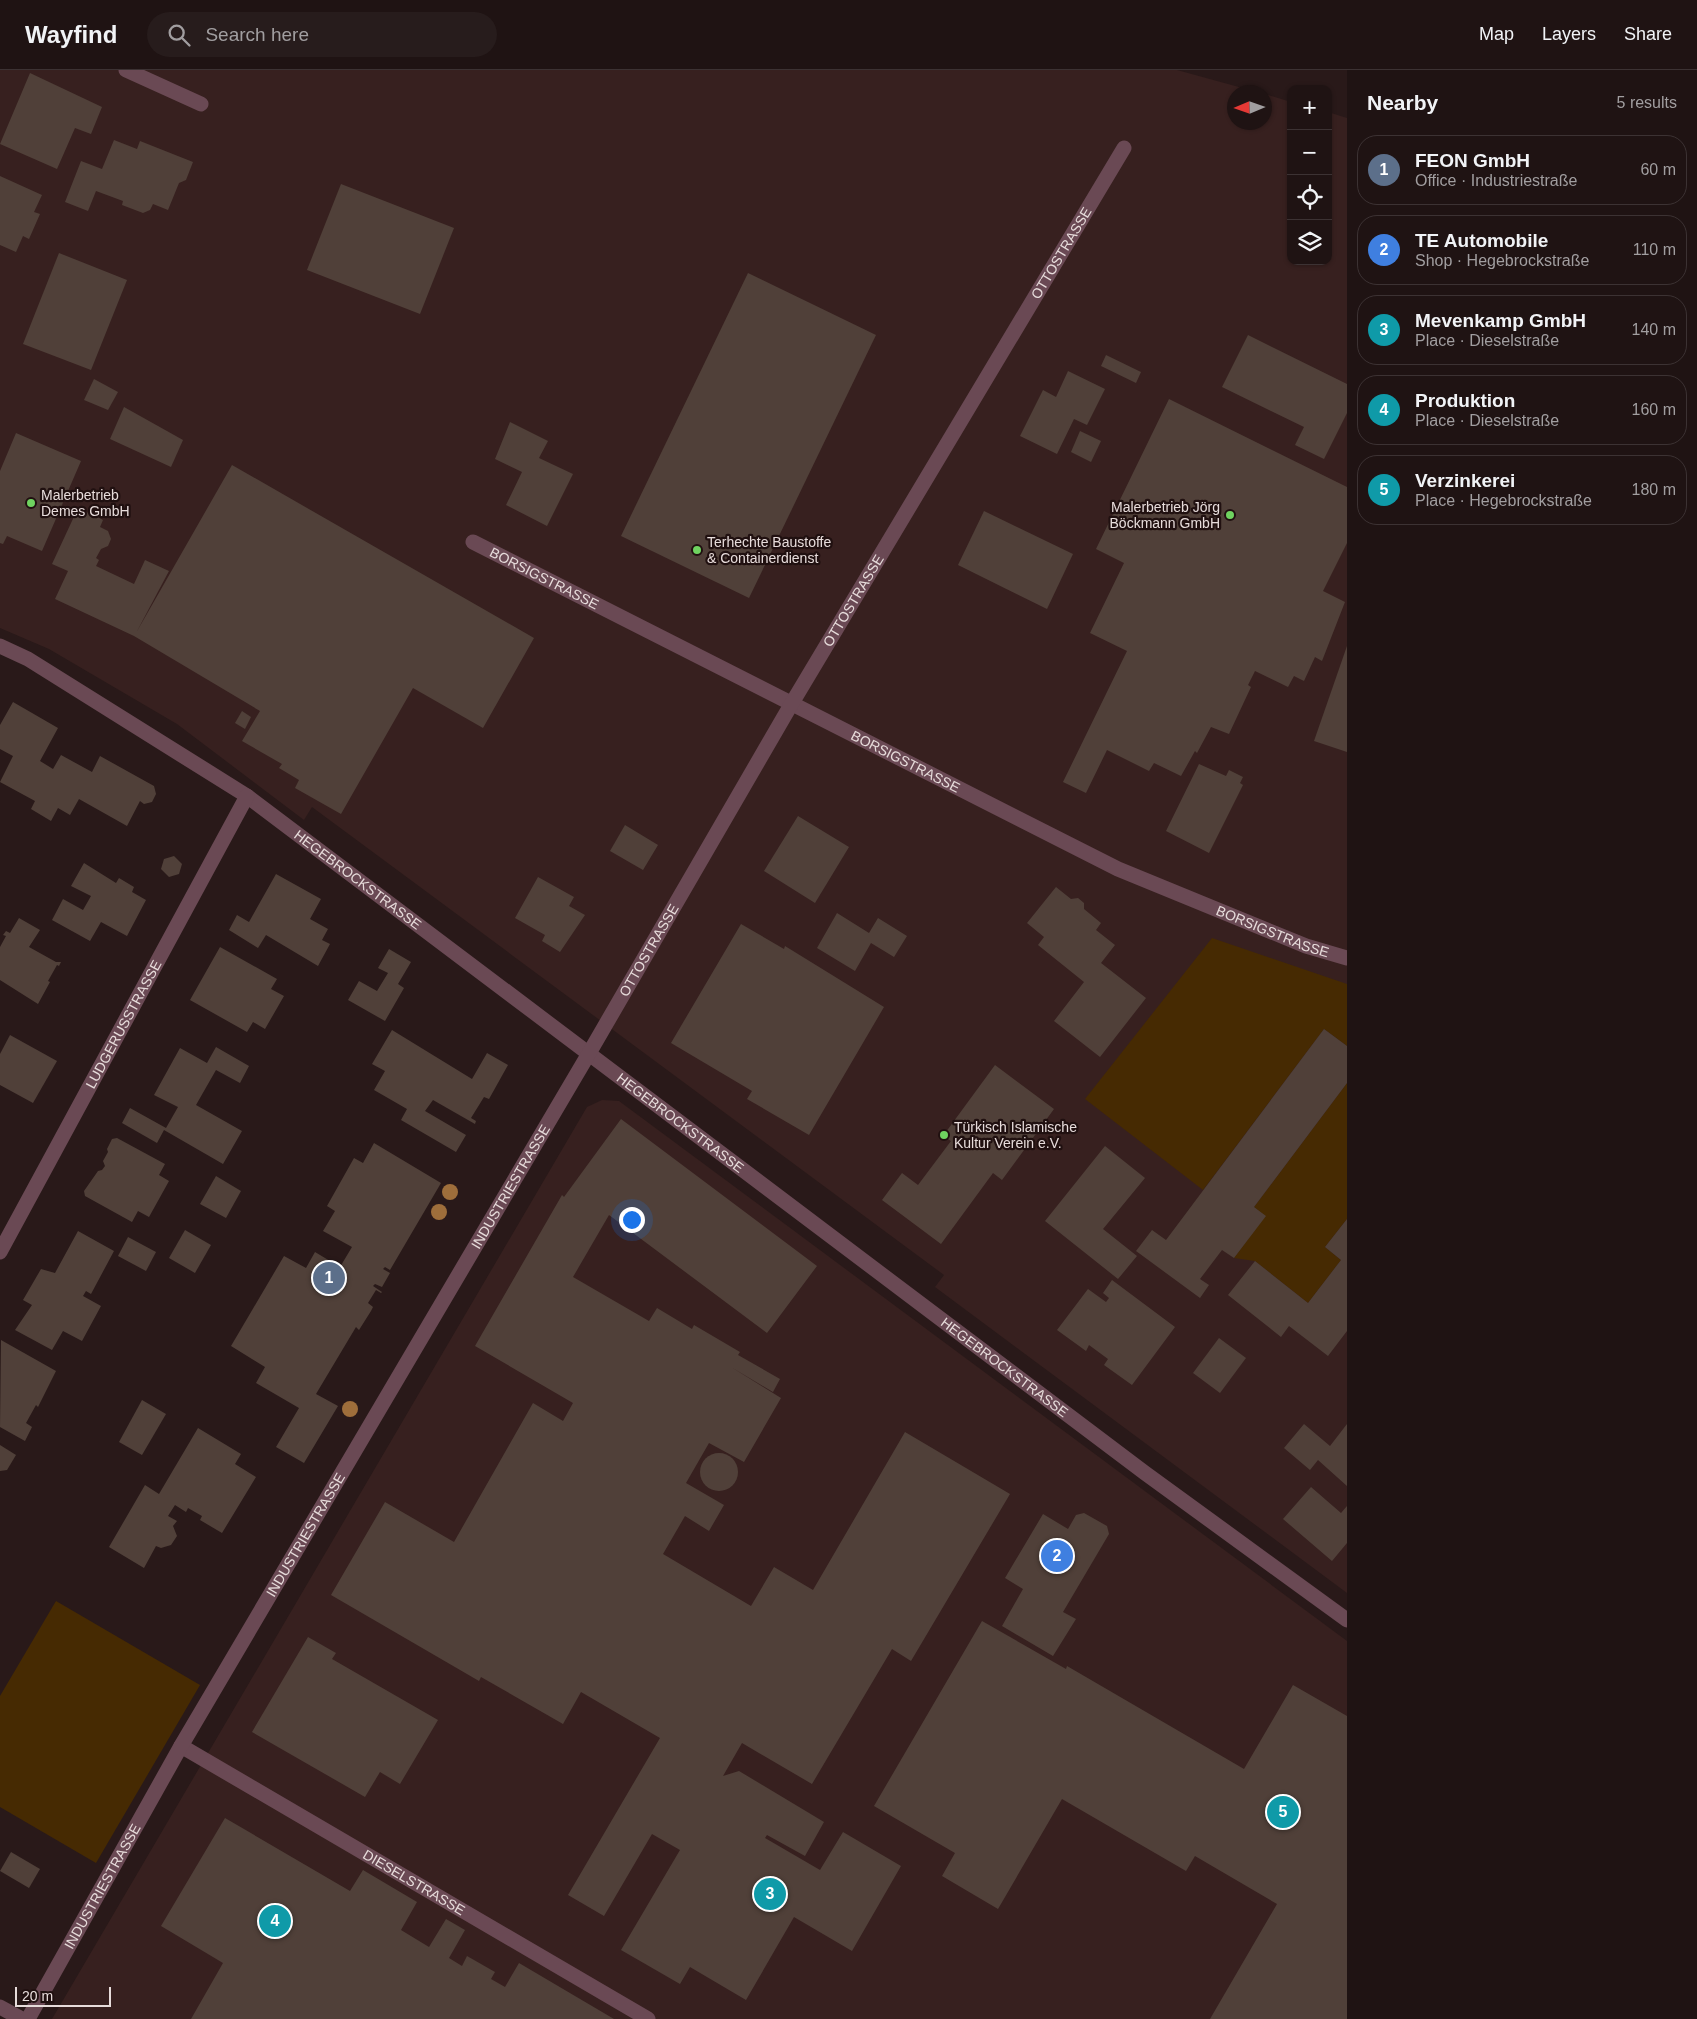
<!DOCTYPE html>
<meta charset="utf-8">
<style>
:root{--surface:#1f1313;--page:#271c1c;--text:#f1f3f6;--muted:#a19ea0;--line:#3c3233;--accent:#0b8043}
body{margin:0;font-family:Helvetica,sans-serif;background:var(--page);color:var(--text)}
.controls{position:absolute;right:15px;top:15px;display:grid;overflow:hidden;border-radius:10px;box-shadow:0 1px 4px #0004}
.controls button{width:45px;height:45px;display:grid;place-items:center;padding:0;border:0;border-bottom:1px solid var(--line);background:var(--surface);color:var(--text);font:25px sans-serif}
.compass{position:absolute;left:1227px;top:15px;width:45px;height:45px;border-radius:50%;background:var(--surface);box-shadow:0 1px 4px #0004;rotate:268deg}
.scale{position:absolute;left:15px;bottom:12px;width:96px;box-sizing:border-box;padding-left:5px;border:2px solid #e7dcdb;border-top:0;font-size:14px;line-height:18px;white-space:nowrap;color:#e7dcdb;-webkit-text-stroke:4px #201010;paint-order:stroke}
.you{position:absolute;left:631px;top:1149px;width:18px;height:18px;margin:-12px;border:4px solid #fff;border-radius:50%;background:#1a73e8;box-shadow:0 0 0 8px #1a73e833}
.badge{display:grid;place-items:center;width:32px;height:32px;border-radius:50%;background:var(--accent);color:#fff;font-size:16px;font-weight:700}
.pin{position:absolute;translate:-50% -50%;border:2px solid #fff;box-shadow:0 1px 5px #0006}
.list{margin:0;padding:0;list-style:none}
h2{display:flex;justify-content:space-between;align-items:center;height:65px;margin:0;padding:0 20px;font-size:21px}
h2 small{font-size:16px;font-weight:400;color:var(--muted)}
.list li{display:grid;grid-template-columns:32px 1fr auto;gap:15px;align-items:center;box-sizing:border-box;height:70px;margin:0 10px 10px;padding:0 10px;border:1px solid var(--line);border-radius:20px}
.list b{display:block;font-size:19px;white-space:nowrap}
.list p{margin:0;font-size:16px;white-space:nowrap;color:var(--muted)}
.list em{font-size:16px;font-style:normal;color:var(--muted)}
.icon{flex:none;width:28px;height:28px;fill:none;stroke:currentColor;stroke-width:2;stroke-linecap:round;stroke-linejoin:round}
.map{position:relative;flex:none;width:1347px;height:1949px;overflow:hidden}
header{display:flex;align-items:center;gap:30px;box-sizing:border-box;height:70px;padding:0 25px;background:var(--surface);border-bottom:1px solid var(--line)}
header strong{font-size:24px}
nav{display:flex;gap:28px;margin-inline-start:auto;font-size:18px}
.search{width:350px;height:45px;background:var(--page);display:flex;align-items:center;gap:12px;box-sizing:border-box;padding:0 18px;border-radius:28px;color:var(--muted);font-size:19px}
main{display:flex}
aside{flex:1;background:var(--surface)}
.map>svg:first-child{display:block}
.built{fill:#37201f}
.green{fill:#462a02}
.building{fill:#504039}
.lines{fill:none;stroke-linecap:round;stroke-linejoin:round}
.minor{stroke:#6a4954;stroke-width:15}
.tree{fill:#9e6e3b}
.poi-dot{fill:#6fd360;stroke:#201010;stroke-width:2}
.labels{text-anchor:middle;dominant-baseline:central;stroke-width:4.5;stroke-linejoin:round;paint-order:stroke}
.street-label{font-size:14px;fill:#e7dcdb;stroke:#201010}
.poi-label{font-size:14px;fill:#e7dcdb;stroke:#201010;text-anchor:start}
</style>
<header>
<strong>Wayfind</strong>
<div class="search"><svg class="icon" aria-label="search" viewBox="0 0 24 24"><circle cx="10" cy="10" r="6"/><path d="M15 15l6 6"/></svg>Search here</div>
<nav><a>Map</a><a>Layers</a><a>Share</a></nav>
</header>
<main>
<div class="map">
<svg width="1347" height="1949" viewBox="0 0 1347 1949">
<rect width="100%" height="100%" fill="#291919"/>
<g class="built">
<path d="M0,0H1177L1257,22H1234V52H1264L1265,24L1291,32V191H1328V42L1347,48V1523L935,1217L944,1205L312,737L304,750L177,654L49,579L0,558Z"/>
<path d="M602,1030L619,1031L1347,1571V1949H52L587,1037Z"/>
</g>
<g class="green">
<path d="M1212,868L1347,914V976L1324,959L1203,1120L1085,1029Z"/>
<path d="M1347,1013V1149L1325,1177L1341,1190L1308,1233L1255,1191L1234,1188L1265,1146L1254,1137Z"/>
<path d="M56,1531L200,1615L96,1793L0,1737V1626Z"/>
</g>
<g class="building">
<path d="M30,3L102,37L91,64L75,58L57,99L0,74Z"/>
<path d="M114,70L137,79L140,71L193,92L186,110L179,113L168,140L153,134L150,140L143,143L122,135L123,131L96,121L88,141L65,132L81,91L102,99Z"/>
<path d="M0,106L42,125L34,142L40,144L29,169L23,166L16,182L0,175Z"/>
<path d="M341,114L454,158L420,244L307,200Z"/>
<path d="M59,183L127,210L91,300L23,274Z"/>
<path d="M748,203L876,265L749,528L621,466Z"/>
<path d="M1248,265L1347,314V343L1324,389L1295,375L1304,357L1222,317Z"/>
<path d="M1106,285L1141,302L1136,313L1101,296Z"/>
<path d="M1068,301L1105,319L1087,355L1074,349L1057,384L1020,366L1043,320L1056,327Z"/>
<path d="M94,309L118,322L108,340L84,330Z"/>
<path d="M1169,329L1347,417V473L1323,521L1345,532L1322,591L1315,587L1304,611L1294,606L1288,617L1255,601L1248,615L1251,617L1229,664L1211,657L1197,683L1195,681L1181,706L1154,693L1149,701L1107,680L1086,723L1063,712L1127,581L1090,563L1124,493L1096,479Z"/>
<path d="M124,337L183,370L171,397L110,369Z"/>
<path d="M510,352L548,371L539,388L573,404L547,456L506,435L522,402L495,389Z"/>
<path d="M1080,361L1101,371L1091,392L1071,382Z"/>
<path d="M16,363L81,391L42,481L7,466L3,474L0,473V401Z"/>
<path d="M232,395L534,568L483,658L413,618L341,744L295,718L299,710L279,698L282,694L242,671L260,641L134,566L55,529L68,501L52,494L78,438L93,445L94,442L97,443L96,446L103,450L100,457L108,461L111,469L108,476L101,479L96,488L99,490L96,496L134,514L145,490L169,501L136,563Z"/>
<path d="M984,441L1073,484L1047,539L958,495Z"/>
<path d="M1347,576V682L1314,671Z"/>
<path d="M13,632L58,658L40,691L53,699L61,685L92,702L100,686L154,716L156,724L152,732L144,734L140,731L127,756L79,729L70,745L58,738L51,751L31,739L35,731L0,712L13,686L0,679V655Z"/>
<path d="M242,641L251,647L245,659L235,653Z"/>
<path d="M1199,694L1226,706L1229,700L1243,707L1240,713L1243,715L1209,783L1166,761Z"/>
<path d="M798,746L849,777L815,833L764,801Z"/>
<path d="M625,755L658,775L643,800L610,781Z"/>
<path d="M174,786L182,794L179,804L169,807L161,799L164,789Z"/>
<path d="M84,793L116,813L119,808L134,817L132,822L146,830L127,866L101,852L90,871L52,850L63,829L83,840L91,826L71,816Z"/>
<path d="M276,804L321,829L310,849L328,859L322,870L330,874L318,896L266,865L258,878L229,860L237,845L249,852Z"/>
<path d="M538,807L574,827L569,836L585,845L560,882L542,871L545,865L515,848Z"/>
<path d="M1056,817L1071,829L1078,828L1084,833V839L1101,853L1096,860L1115,875L1101,893L1146,928L1100,987L1054,951L1084,912L1038,875L1044,867L1027,853Z"/>
<path d="M837,843L869,863L878,848L907,866L894,887L871,873L855,901L817,878Z"/>
<path d="M19,848L40,860L29,877L56,892H61L59,896L57,895L48,911L50,912L38,934L0,910V877L6,866L3,865L6,861L10,863Z"/>
<path d="M741,854L784,879L785,876L884,937L809,1065L747,1029L752,1021L671,973Z"/>
<path d="M220,877L277,909L271,919L284,926L265,959L253,952L247,962L190,930Z"/>
<path d="M389,879L411,892L398,914L404,918L385,951L348,930L359,911L377,921L388,903L378,898Z"/>
<path d="M1324,959L1347,976V1013L1254,1137L1266,1146L1234,1188L1222,1180L1200,1209L1209,1215L1200,1228L1136,1181L1152,1160L1166,1170Z"/>
<path d="M392,960L472,1009L487,983L508,995L489,1029L484,1027L471,1048L476,1051L475,1054L433,1030L425,1041L466,1065L456,1082L401,1050L407,1039L374,1020L385,1001L372,994Z"/>
<path d="M10,965L57,991L33,1033L0,1015V984Z"/>
<path d="M216,977L249,996L240,1013L216,1000L196,1035L242,1061L223,1094L164,1060L157,1073L122,1053L130,1038L166,1058L178,1037L154,1025L180,978L207,993Z"/>
<path d="M995,995L1054,1039L1002,1110L993,1103L941,1174L882,1130L902,1103L918,1115L951,1071L943,1066Z"/>
<path d="M621,1049L817,1196L767,1263L609,1145L573,1207L649,1251L657,1238L692,1259L694,1255L740,1282L738,1285L780,1309L773,1322L731,1297L781,1328L744,1392L709,1373L686,1413L724,1435L709,1461L685,1446L663,1484L751,1536L774,1497L813,1520L905,1362L1010,1424L911,1591L892,1579L812,1714L742,1673L723,1706L739,1701L824,1752L805,1786L767,1765L765,1768L820,1800L843,1762L901,1796L852,1881L794,1847L746,1930L690,1897L680,1914L621,1880L680,1780L652,1764L604,1846L568,1825L660,1668L581,1622L563,1654L481,1607L479,1611L331,1525L385,1432L454,1472L533,1333L563,1351L573,1333L475,1276L562,1125L564,1127Z"/>
<path d="M117,1068L165,1094L159,1105L169,1111L149,1147L138,1141L132,1152L85,1126L84,1121L98,1101L102,1100L105,1096L103,1091L108,1082L107,1079L112,1069Z"/>
<path d="M374,1073L441,1113L390,1200L385,1197L383,1199L390,1203L382,1217L375,1214L373,1216L382,1222L381,1223L376,1220L368,1233L373,1237L371,1241L359,1260L356,1257L316,1324L338,1336L304,1393L276,1377L299,1338L256,1313L265,1297L231,1276L284,1186L306,1198L315,1182L340,1197L352,1177L323,1161L335,1141L327,1136L354,1088L363,1093Z"/>
<path d="M1105,1076L1145,1108L1103,1159L1137,1186L1118,1209L1045,1151Z"/>
<path d="M216,1106L241,1121L226,1148L200,1134Z"/>
<path d="M1347,1149V1261L1328,1286L1289,1256L1281,1267L1228,1225L1255,1191L1308,1233L1341,1190L1325,1177Z"/>
<path d="M185,1160L211,1175L195,1203L169,1188Z"/>
<path d="M78,1161L114,1181L91,1224L86,1221L83,1226L101,1236L82,1271L63,1261L52,1280L15,1260L32,1235L23,1230L41,1199L55,1203Z"/>
<path d="M128,1167L156,1182L146,1201L118,1186Z"/>
<path d="M1112,1210L1175,1257L1132,1315L1104,1295L1108,1289L1089,1275L1086,1281L1057,1260L1088,1219L1106,1232L1109,1228L1103,1223Z"/>
<path d="M1219,1268L1246,1288L1220,1323L1193,1303Z"/>
<path d="M1,1270L56,1301L38,1337L36,1335L26,1353L32,1357L25,1371L0,1357Z"/>
<path d="M142,1330L166,1344L142,1385L119,1372Z"/>
<path d="M1304,1354L1330,1376L1347,1354V1416L1318,1390L1310,1400L1284,1378Z"/>
<path d="M198,1358L241,1384L235,1394L256,1407L222,1463L200,1450L202,1446L188,1438L186,1442L175,1435L168,1446L177,1451L173,1456L177,1466L171,1475L161,1478L156,1476L144,1498L109,1477L145,1415L159,1424Z"/>
<path d="M0,1375L16,1385L7,1400L0,1401Z"/>
<circle cx="719" cy="1402" r="19"/>
<path d="M1311,1417L1341,1443L1347,1436V1473L1332,1491L1283,1449Z"/>
<path d="M1084,1443L1107,1456L1109,1464L1063,1542L1076,1549L1053,1586L1002,1556L1023,1519L1005,1508L1043,1444L1068,1459L1076,1445Z"/>
<path d="M982,1551L1066,1599L1067,1596L1244,1699L1293,1615L1347,1646V1949H1210L1277,1834L1195,1786L1186,1801L1062,1729L998,1839L942,1806L955,1783L874,1736Z"/>
<path d="M308,1567L336,1583L332,1589L438,1650L400,1714L380,1702L365,1727L252,1662Z"/>
<path d="M225,1748L350,1821L363,1800L417,1832L401,1860L429,1877L446,1849L465,1860L449,1888L462,1896L467,1886L495,1902L491,1909L505,1917L519,1893L614,1949H191L223,1893L161,1856Z"/>
<path d="M11,1782L40,1799L29,1818L0,1801Z"/>
</g>
<g class="lines">
<g class="minor">
<path d="M126,0L201,34"/>
<path id="s1" d="M473,472L1118,799L1306,876L1347,888"/>
<path id="s2" d="M0,576L28,589L247,726L1145,1403L1347,1550"/>
<path id="s3" d="M0,1182L247,726"/>
<path id="s4" d="M181,1676L648,1949"/>
<path d="M0,1937L22,1949"/>
<path id="s5" d="M28,1949L181,1676L588,985L792,633L1124,78"/>
</g>
</g>
<g class="tree">
<circle cx="450" cy="1122" r="8"/>
<circle cx="439" cy="1142" r="8"/>
<circle cx="350" cy="1339" r="8"/>
</g>
<g class="poi-dot">
<circle cx="31" cy="433" r="5"/>
<circle cx="1230" cy="445" r="5"/>
<circle cx="697" cy="480" r="5"/>
<circle cx="944" cy="1065" r="5"/>
</g>
<g class="labels">
<g class="street-label">
<text stroke="none"><textPath href="#s5" startOffset="2046">OTTOSTRASSE</textPath></text>
<text stroke="none"><textPath href="#s1" startOffset="80">BORSIGSTRASSE</textPath></text>
<text stroke="none"><textPath href="#s5" startOffset="1641">OTTOSTRASSE</textPath></text>
<text stroke="none"><textPath href="#s1" startOffset="485">BORSIGSTRASSE</textPath></text>
<text stroke="none"><textPath href="#s2" startOffset="428">HEGEBROCKSTRASSE</textPath></text>
<text stroke="none"><textPath href="#s1" startOffset="890">BORSIGSTRASSE</textPath></text>
<text stroke="none"><textPath href="#s5" startOffset="1236">OTTOSTRASSE</textPath></text>
<text stroke="none"><textPath href="#s3" startOffset="259">LUDGERUSSTRASSE</textPath></text>
<text stroke="none"><textPath href="#s2" startOffset="832">HEGEBROCKSTRASSE</textPath></text>
<text stroke="none"><textPath href="#s5" startOffset="962">INDUSTRIESTRASSE</textPath></text>
<text stroke="none"><textPath href="#s2" startOffset="1238">HEGEBROCKSTRASSE</textPath></text>
<text stroke="none"><textPath href="#s5" startOffset="558">INDUSTRIESTRASSE</textPath></text>
<text stroke="none"><textPath href="#s4" startOffset="270">DIESELSTRASSE</textPath></text>
<text stroke="none"><textPath href="#s5" startOffset="152">INDUSTRIESTRASSE</textPath></text>
</g>
<g class="poi-label">
<text x="41" y="425">Malerbetrieb<tspan x="41" dy="16">Demes GmbH</tspan></text>
<text x="1220" y="437" text-anchor="end">Malerbetrieb Jörg<tspan x="1220" dy="16">Böckmann GmbH</tspan></text>
<text x="707" y="472">Terhechte Baustoffe<tspan x="707" dy="16">&amp; Containerdienst</tspan></text>
<text x="954" y="1057">Türkisch Islamische<tspan x="954" dy="16">Kultur Verein e.V.</tspan></text>
</g>
</g>
</svg>
<div class="controls">
<button>+</button>
<button>−</button>
<button><svg class="icon" aria-label="locate" viewBox="0 0 24 24"><circle cx="12" cy="12" r="6"/><path d="M12 2v4M12 18v4M2 12h4M18 12h4"/></svg></button>
<button><svg class="icon" aria-label="layers" viewBox="0 0 24 24"><path d="M12 4l9 5-9 5-9-5zM3 14l9 5 9-5"/></svg></button>
</div>
<svg class="compass" viewBox="-18 -18 36 36"><path d="M0-13l5 13h-10z" fill="#e53935"/><path d="M0 13l5-13h-10z" fill="#a19ea0"/></svg>
<div class="scale">20 m</div>
<div class="you"></div>
<div class="pin badge" style="left:329px;top:1208px;background:#5c6f8a">1</div>
<div class="pin badge" style="left:1057px;top:1486px;background:#3f7fe0">2</div>
<div class="pin badge" style="left:770px;top:1824px;background:#0f9aa8">3</div>
<div class="pin badge" style="left:275px;top:1851px;background:#0f9aa8">4</div>
<div class="pin badge" style="left:1283px;top:1742px;background:#0f9aa8">5</div>
</div>
<aside>
<h2>Nearby<small>5 results</small></h2>
<ul class="list">
<li><span class="badge" style="background:#5c6f8a">1</span><div><b>FEON GmbH</b><p>Office · Industriestraße</p></div><em>60 m</em></li>
<li><span class="badge" style="background:#3f7fe0">2</span><div><b>TE Automobile</b><p>Shop · Hegebrockstraße</p></div><em>110 m</em></li>
<li><span class="badge" style="background:#0f9aa8">3</span><div><b>Mevenkamp GmbH</b><p>Place · Dieselstraße</p></div><em>140 m</em></li>
<li><span class="badge" style="background:#0f9aa8">4</span><div><b>Produktion</b><p>Place · Dieselstraße</p></div><em>160 m</em></li>
<li><span class="badge" style="background:#0f9aa8">5</span><div><b>Verzinkerei</b><p>Place · Hegebrockstraße</p></div><em>180 m</em></li>
</ul>
</aside>
</main>
